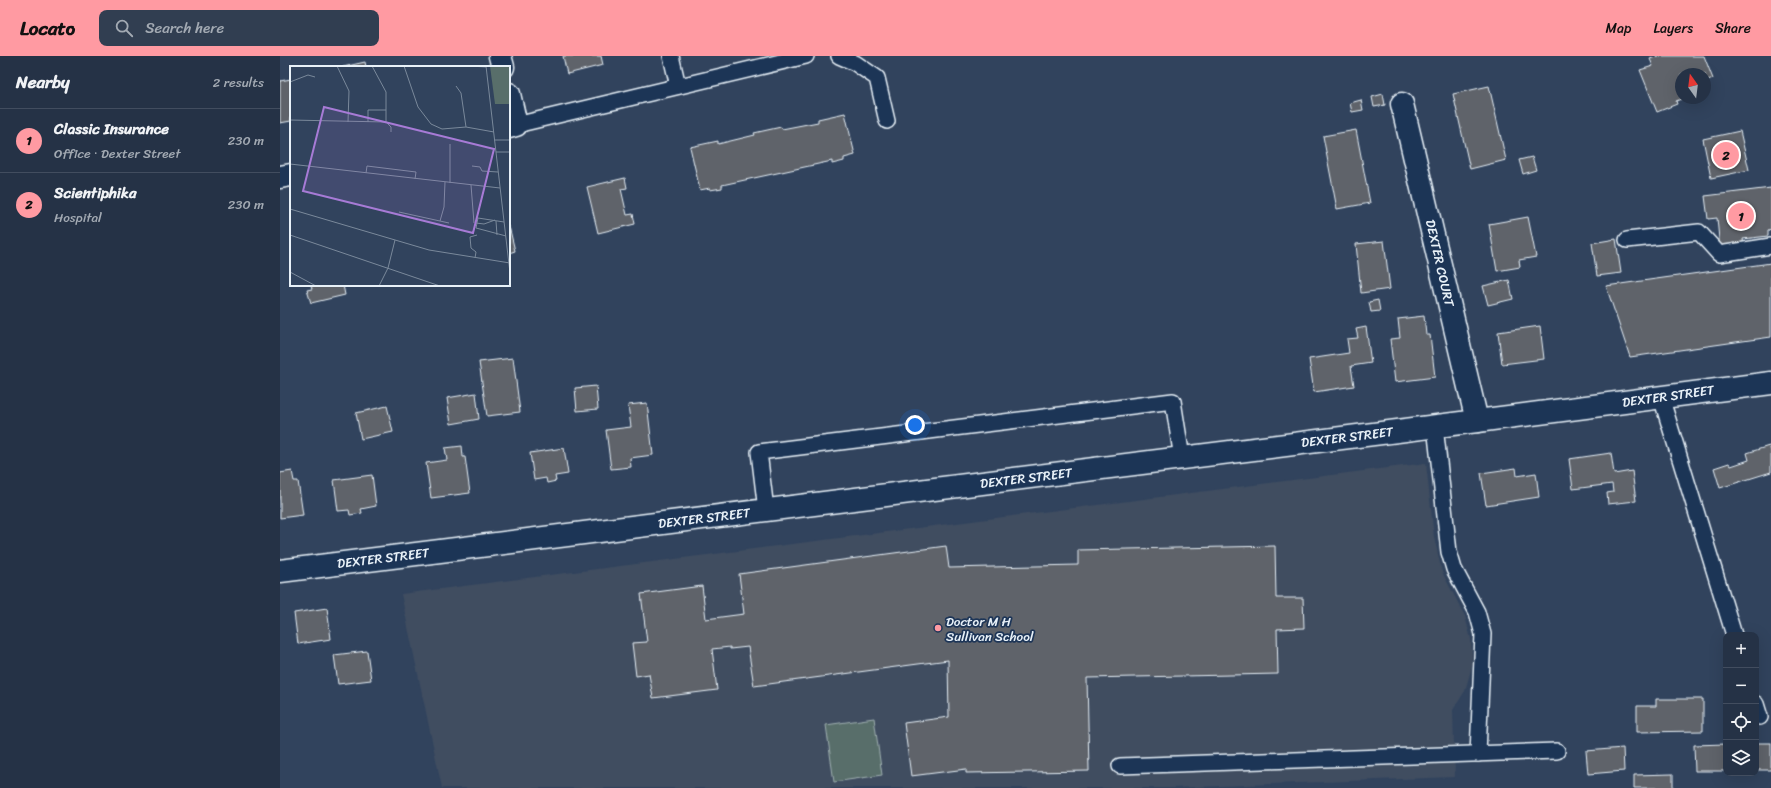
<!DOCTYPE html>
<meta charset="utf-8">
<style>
:root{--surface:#253246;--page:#313e51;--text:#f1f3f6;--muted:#a3aab3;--line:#424d5f;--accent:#ff9aa2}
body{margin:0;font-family:Sriracha,sans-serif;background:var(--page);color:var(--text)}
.controls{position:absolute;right:12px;bottom:12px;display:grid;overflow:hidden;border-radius:8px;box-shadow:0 4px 16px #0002}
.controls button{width:36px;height:36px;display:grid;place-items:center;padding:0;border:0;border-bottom:1px solid var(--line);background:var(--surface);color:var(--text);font:20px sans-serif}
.compass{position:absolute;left:1395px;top:12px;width:36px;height:36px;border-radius:50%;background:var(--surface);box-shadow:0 4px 16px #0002;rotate:346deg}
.you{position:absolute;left:635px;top:369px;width:14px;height:14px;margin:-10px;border:3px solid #fff;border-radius:50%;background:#1a73e8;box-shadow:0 0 0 6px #1a73e833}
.badge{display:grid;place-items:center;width:26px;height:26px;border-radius:50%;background:var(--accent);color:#111;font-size:13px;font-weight:700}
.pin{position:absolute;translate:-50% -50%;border:2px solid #fff;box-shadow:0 1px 4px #0006}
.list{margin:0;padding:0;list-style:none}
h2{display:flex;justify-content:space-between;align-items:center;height:52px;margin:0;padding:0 16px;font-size:17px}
h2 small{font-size:13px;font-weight:400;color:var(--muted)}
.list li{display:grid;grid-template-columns:26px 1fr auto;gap:12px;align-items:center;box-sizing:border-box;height:64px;padding:0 16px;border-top:1px solid var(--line)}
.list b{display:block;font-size:15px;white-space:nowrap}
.list p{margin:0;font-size:13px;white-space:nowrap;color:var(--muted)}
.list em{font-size:13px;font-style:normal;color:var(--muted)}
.icon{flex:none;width:22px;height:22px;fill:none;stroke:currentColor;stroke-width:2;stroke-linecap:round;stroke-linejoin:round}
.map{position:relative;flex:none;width:1491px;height:732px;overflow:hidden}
header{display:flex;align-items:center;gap:24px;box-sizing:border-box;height:56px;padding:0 20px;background:var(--accent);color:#111}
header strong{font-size:19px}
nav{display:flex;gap:22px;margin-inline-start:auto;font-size:14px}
.search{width:280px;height:36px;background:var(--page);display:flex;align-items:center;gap:10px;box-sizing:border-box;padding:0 14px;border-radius:8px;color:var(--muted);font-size:15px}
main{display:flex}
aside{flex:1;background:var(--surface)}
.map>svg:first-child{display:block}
.built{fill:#3f4d61}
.green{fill:#586e6a;stroke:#a0b0b1}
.building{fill:#5f636a;stroke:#e8f1f8}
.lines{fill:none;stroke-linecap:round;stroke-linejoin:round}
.service-casing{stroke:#e8f1f8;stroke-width:18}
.minor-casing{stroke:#e8f1f8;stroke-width:25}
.service{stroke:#1d3557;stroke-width:15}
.minor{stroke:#1d3557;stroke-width:22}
.poi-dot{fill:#ff9aa2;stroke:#1d3557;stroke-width:1.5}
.labels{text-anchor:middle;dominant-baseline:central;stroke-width:3.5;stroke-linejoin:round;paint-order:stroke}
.street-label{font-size:13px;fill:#e8f1f8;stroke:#1d3557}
.poi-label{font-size:13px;fill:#e8f1f8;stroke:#1d3557;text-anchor:start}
.inset-road{fill:none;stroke:#7a899b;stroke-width:1}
.view{fill:#a77bd6;fill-opacity:0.15;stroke:#a77bd6;stroke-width:2}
.inset-edge{fill:none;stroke:#e8f1f8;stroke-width:2}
</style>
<header>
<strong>Locato</strong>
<div class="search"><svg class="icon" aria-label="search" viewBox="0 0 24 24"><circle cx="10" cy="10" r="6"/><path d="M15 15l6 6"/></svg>Search here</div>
<nav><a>Map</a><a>Layers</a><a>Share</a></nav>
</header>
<main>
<aside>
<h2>Nearby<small>2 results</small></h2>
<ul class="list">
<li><span class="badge">1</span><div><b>Classic Insurance</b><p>Office · Dexter Street</p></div><em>230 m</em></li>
<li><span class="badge">2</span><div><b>Scientiphika</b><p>Hospital</p></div><em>230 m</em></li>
</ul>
</aside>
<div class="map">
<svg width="1491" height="732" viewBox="0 0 1491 732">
<rect width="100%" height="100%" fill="#31435d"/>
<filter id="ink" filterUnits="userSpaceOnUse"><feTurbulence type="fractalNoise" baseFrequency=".025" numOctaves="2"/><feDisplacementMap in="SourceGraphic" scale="8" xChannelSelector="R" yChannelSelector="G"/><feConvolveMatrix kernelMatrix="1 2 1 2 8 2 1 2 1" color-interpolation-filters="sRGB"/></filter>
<g filter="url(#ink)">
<path class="built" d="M1146,407L1154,481L1162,516L1185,560L1191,583L1193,607L1185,635L1173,654L1175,721L890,732H162L121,538Z"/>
<path class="green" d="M594,662L602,719L554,726L546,669Z"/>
<g class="building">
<path d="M283,0H321L323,9L287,18Z"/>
<path d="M1379,0H1424L1433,23L1425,26V18H1401V42H1404L1396,45L1397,48L1377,56L1360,14L1373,10L1370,3Z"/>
<path d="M85,6L86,11H63Z"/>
<path d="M11,23V65L0,67V25Z"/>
<path d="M1209,30L1226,104L1190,113L1173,38Z"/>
<path d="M1103,38L1105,49L1094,51L1092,41Z"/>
<path d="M1081,44L1083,54L1072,56L1070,47Z"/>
<path d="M565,57L575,99L564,102V105L552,108V105L442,129V132L430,134V132L420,134L410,91L438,85V88L475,79L474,77L501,71L502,73L538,66V63Z"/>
<path d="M1076,74L1090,147L1057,153L1043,80Z"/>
<path d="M1460,75L1469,114L1431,122L1423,83Z"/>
<path d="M1252,101L1256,114L1243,118L1239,104Z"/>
<path d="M345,122L347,132L341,133L347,159L353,158L355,168L318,177L307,131Z"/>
<path d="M1491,132V173L1488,174V180L1463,183L1464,191L1440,194L1437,162L1428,163L1425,140Z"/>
<path d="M1248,161L1256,201L1239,204L1240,211L1217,215L1209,168Z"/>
<path d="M229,170L235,195L229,197Z"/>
<path d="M1336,183L1341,217L1317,220L1312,187Z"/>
<path d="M1104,185L1110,233L1081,237L1076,188Z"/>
<path d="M1491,207V281L1350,301L1326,230Z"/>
<path d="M1229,224L1233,243L1208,249L1203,230Z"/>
<path d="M31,229H63L65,239L31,247L27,234L32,233Z"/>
<path d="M1098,244L1100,255L1091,256L1089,246Z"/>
<path d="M1144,260L1146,279H1150L1155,321L1115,326L1110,283L1120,282L1118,263Z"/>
<path d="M1260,270L1264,303L1222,308L1218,276Z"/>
<path d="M1086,271L1091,307L1071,310L1074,330L1034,336L1029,303L1069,297L1067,283L1078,282L1076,273Z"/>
<path d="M233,302L240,356L207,360L199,306Z"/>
<path d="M316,330L318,353L297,355L295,332Z"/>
<path d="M196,337L199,363L171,368L167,342Z"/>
<path d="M367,347L373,399L350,402L351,411L331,413L326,374L351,371L348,349Z"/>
<path d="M107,350L113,376L81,383L76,357Z"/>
<path d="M182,390L183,401H185L190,437L151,442L146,407L167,404L165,392Z"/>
<path d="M1489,390L1491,395V416L1440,432L1434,412L1449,407L1451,410L1469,404L1467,397Z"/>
<path d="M284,392L288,418L275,420L276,425L267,427L266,422L254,424L250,397Z"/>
<path d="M1331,397L1334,418L1352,415L1356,445L1328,448L1327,437L1333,436L1332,428L1293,433L1289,403Z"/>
<path d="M1236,412L1237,420L1256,417L1259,441L1206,449L1201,417Z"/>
<path d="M12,415L14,425H18L23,459L0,462V417Z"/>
<path d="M92,419L96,450L81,453L82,457L70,459L69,454L58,455L54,424Z"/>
<path d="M666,490L669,512L798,509V494L995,490L996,542H1023L1024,572L997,573L998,618L807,622L809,715L686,717V713L631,720L624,667L669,661L668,604L474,630L468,591L450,593V591L432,593L437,634L373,642L369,618L356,620L352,587L367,586L361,538L422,530L426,563L464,558L459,518Z"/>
<path d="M47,552L51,583L18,588L14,557Z"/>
<path d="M87,595L91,624L58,628L54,599Z"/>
<path d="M1376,643H1423V675L1357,676V650H1376Z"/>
<rect x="1476" y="687" width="15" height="27"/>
<path d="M1446,688V715H1415L1414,689Z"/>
<path d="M1343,692L1344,715L1308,718L1306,695Z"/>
<path d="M1393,718V732H1354V719Z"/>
</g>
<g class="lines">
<defs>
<g id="service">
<path d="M391,0L398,30"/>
<path d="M559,0L575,7L597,22L607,65"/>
<path d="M236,69L526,0"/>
<path d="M1347,184L1419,176L1439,198L1491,190"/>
<path d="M1381,341L1454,579"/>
<path d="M1155,370L1169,496L1174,513L1197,556L1203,578L1198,698"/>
<path d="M486,454L479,396L893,345L902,402"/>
<path d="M1476,648L1480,661"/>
<path d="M840,710L1277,695"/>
</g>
<g id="minor">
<path d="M220,0L223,11"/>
<path d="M229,38L236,69L229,71"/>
<path d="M1122,48L1197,365"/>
<path d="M0,121L11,119"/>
<path d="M0,515L1197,365L1491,327"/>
</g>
</defs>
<use href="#service" class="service-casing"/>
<use href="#minor" class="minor-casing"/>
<use href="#service" class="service"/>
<use href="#minor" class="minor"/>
</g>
</g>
<circle class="poi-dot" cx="658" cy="572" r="4"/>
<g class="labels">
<g class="street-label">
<text transform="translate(1160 207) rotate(77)">DEXTER COURT</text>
<text transform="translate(1388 340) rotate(-8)">DEXTER STREET</text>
<text transform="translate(1067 381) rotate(-7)">DEXTER STREET</text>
<text transform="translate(746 422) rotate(-7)">DEXTER STREET</text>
<text transform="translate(424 462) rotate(-7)">DEXTER STREET</text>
<text transform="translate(103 502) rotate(-7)">DEXTER STREET</text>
</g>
<g class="poi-label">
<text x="666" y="565">Doctor M H<tspan x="666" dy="15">Sullivan School</tspan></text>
</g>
</g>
<g transform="translate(10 10)">
<rect width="220" height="220" fill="#31435d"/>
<path d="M200,0H220V38H205Z" fill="#586e6a"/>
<path class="inset-road" d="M47,0L59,25L58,56M82,0L96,26V44M114,0L128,41L141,58L152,63L176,61L204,66M180,0L196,1M196,0L220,207M0,16L18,9L25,11M166,20L171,27L176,61M0,54L96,56L101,61V66M78,56V44H96V56M204,74H220M206,86H220M0,98L210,122M182,100L190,101L192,105L208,106M76,107L77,100L126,106L125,113M160,117V78M181,119L184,157M0,143L139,184L220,197M109,146L159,157M150,155L154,141L155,116M206,155L207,169M214,156L188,152L186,162L216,170M186,157L194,158L205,154M0,169L150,220M185,192L186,186L181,182L180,171L187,169M0,206L26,220M89,220L98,202L105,174"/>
<path class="view" d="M34,41L204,83L183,167L13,125Z"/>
<rect width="220" height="220" class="inset-edge"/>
</g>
</svg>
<div class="controls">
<button>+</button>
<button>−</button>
<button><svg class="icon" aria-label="locate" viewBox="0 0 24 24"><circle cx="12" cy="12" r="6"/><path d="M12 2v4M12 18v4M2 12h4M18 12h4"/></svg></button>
<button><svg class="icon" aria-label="layers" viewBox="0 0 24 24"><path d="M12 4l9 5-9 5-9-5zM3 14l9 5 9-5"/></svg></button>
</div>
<svg class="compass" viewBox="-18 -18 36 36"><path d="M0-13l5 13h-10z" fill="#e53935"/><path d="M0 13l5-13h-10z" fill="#a3aab3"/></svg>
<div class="you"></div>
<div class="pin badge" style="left:1461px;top:160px">1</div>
<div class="pin badge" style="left:1446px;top:99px">2</div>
</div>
</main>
